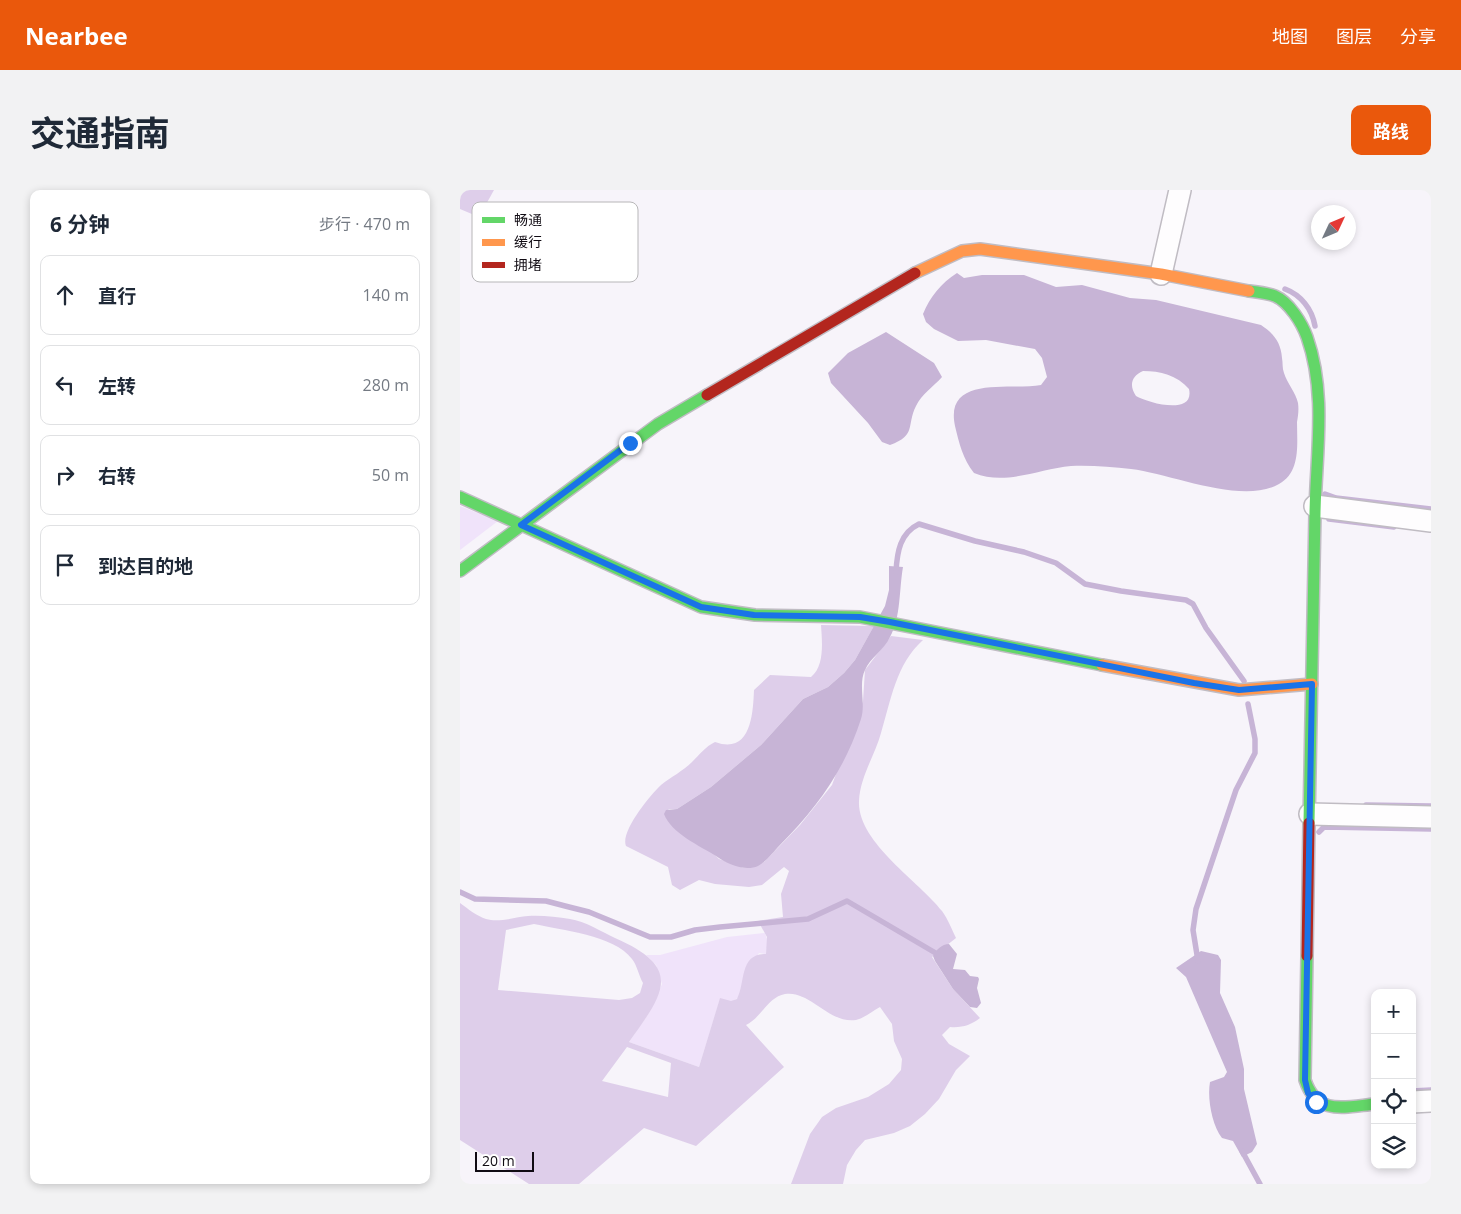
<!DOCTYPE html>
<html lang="zh">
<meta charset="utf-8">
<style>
:root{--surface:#fff;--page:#f2f2f3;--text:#1f2937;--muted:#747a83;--line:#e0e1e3;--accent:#ea580c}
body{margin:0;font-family:"Open Sans","Noto Sans SC",sans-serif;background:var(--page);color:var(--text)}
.controls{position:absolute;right:15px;bottom:15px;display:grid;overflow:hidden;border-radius:10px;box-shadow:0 2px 8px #0003}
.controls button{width:45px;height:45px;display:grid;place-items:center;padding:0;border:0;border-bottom:1px solid var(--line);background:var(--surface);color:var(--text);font:25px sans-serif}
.compass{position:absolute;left:851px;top:15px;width:45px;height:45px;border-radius:50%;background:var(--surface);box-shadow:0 2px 8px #0003;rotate:46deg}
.scale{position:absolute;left:15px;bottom:12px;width:59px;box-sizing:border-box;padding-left:5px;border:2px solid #100b13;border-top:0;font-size:14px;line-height:18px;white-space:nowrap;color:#100b13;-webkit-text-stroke:4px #fff;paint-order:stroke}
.stop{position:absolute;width:15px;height:15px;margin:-11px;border:4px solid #1a73e8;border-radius:50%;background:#fff}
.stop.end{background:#1a73e8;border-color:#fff;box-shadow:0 1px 5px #0008}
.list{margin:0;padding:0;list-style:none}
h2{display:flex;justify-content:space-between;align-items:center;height:65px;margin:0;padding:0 20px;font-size:21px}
h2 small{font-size:16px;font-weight:400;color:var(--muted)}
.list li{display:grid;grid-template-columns:32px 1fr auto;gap:15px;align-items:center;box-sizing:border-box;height:80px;margin:0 10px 10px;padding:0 10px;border:1px solid var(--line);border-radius:10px}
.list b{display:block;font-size:19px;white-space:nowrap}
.list em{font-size:16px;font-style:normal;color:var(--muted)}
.icon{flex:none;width:28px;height:28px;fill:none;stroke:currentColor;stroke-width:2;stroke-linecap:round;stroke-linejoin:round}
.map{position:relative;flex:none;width:971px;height:994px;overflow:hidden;border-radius:10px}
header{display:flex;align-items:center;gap:30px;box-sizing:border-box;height:70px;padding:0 25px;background:var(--accent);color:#fff}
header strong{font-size:24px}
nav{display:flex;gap:28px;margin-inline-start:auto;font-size:18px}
.intro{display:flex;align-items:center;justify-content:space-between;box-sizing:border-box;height:120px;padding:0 30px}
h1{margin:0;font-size:35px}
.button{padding:12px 22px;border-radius:10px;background:var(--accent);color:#fff;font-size:18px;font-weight:700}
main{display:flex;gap:30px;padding:0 30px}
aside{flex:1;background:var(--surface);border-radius:10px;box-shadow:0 2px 8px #0003}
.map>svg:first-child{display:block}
.green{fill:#f0e3fa}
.forest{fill:#deceea;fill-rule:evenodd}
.water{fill:#c7b4d6;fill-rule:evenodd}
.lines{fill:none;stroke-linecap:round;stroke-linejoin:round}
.stream{stroke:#c7b4d6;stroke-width:5.5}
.street-casing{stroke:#c0bcc3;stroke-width:24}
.fast-casing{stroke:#c0bcc3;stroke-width:14}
.slow-casing{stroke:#c0bcc3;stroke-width:14}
.jam-casing{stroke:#c0bcc3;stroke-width:14}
.street{stroke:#fefdfe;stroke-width:21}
.fast{stroke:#63d668;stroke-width:11}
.slow{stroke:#ff974d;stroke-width:11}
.jam{stroke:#b3261e;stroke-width:11}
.route{stroke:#1a73e8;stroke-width:6}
.key{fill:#fff;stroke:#b7b6b8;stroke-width:1}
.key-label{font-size:14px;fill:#100b13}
</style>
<header>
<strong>Nearbee</strong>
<nav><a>地图</a><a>图层</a><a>分享</a></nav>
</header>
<div class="intro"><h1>交通指南</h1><a class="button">路线</a></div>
<main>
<aside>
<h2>6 分钟<small>步行 · 470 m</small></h2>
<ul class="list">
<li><svg class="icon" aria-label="ahead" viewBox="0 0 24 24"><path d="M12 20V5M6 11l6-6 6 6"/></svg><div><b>直行</b></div><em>140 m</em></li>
<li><svg class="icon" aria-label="left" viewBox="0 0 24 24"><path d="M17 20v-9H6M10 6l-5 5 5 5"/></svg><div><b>左转</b></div><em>280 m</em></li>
<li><svg class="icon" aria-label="right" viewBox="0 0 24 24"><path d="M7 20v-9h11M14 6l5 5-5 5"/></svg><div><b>右转</b></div><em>50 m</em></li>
<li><svg class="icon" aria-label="arrive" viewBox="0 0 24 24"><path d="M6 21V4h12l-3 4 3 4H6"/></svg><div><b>到达目的地</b></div></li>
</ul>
</aside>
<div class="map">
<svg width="971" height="994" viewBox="0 0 971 994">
<rect width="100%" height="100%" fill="#f7f4fa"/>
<g class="green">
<path d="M0,316L38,331L0,360Z"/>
<path d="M305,743L308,752L306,764L299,763L284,788L278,808L271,812L260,809L239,877L169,852L189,823L202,794L196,775L186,765H200L267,747Z"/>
</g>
<g class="forest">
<path d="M0,0H34L19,27L0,19Z"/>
<path d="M361,435L414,436L395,470L384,483L368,497L343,509L301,555L251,597L217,619H208L259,669L284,678L304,672L340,635L372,595L403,511L405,480L431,446L463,450C436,474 431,510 421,543C415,565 400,587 399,611C397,652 460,692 482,721C488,729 492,740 496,748L472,767L493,799L520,828C511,835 502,838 490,837L482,845L489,854L510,866L496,880L479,909L465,924L450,936L434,943L405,950L396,960L387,975L383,994H331L350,944L362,927L376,918L408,907L429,894L441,880L442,869L434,851L432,834L420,817C413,821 404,828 396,830C369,834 350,800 325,804C308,807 301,828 286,835L324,877L236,956L184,938L119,994H69L0,950V713C8,719 17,726 26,729C39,733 55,727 68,726C81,725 97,727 110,729C125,731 142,742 155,748C224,778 204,803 169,852L239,877L260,808L271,811L277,809C286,791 279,764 306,764L307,747L298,731L323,727L321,704L329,681L324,677L302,695L289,697L255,694L239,690L220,700L212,695L208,677L166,656C160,642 190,605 201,595C211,587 223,581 232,572C240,564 245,557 255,552C291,565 293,524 294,500L310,485L351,487C365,476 362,451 361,435ZM74,734C101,740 154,745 172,769C177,775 179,786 183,793L180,803L172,808L159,810L38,800L46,740ZM167,857L211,873L208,907L142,891Z"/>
</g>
<g class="water">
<path d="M497,83L504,88L522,85H564L596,97L622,95L670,108L696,110L801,135C813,143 821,152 822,168C823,173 822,178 824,183C827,193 836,203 838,213C839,220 838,226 837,232C837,254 841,282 819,294C782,315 712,284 671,279C652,277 630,275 611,276C579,279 545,296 514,283C503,269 499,253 495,236C484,184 552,201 581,195L587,187L582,168L575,159L526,150L498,151L474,139L466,132L463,124C470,107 481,93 497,83ZM683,181C700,181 717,185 729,199C735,226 688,213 676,206C669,196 671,186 683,181Z"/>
<path d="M426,142L474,173L482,187C474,196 461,205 456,216C446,236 457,245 430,255L422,252L408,233L371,193L368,183L388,163Z"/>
<path d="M429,376L443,377C439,400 441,427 430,447C424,460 410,468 405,480C398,494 406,514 401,529C385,579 357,618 320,655C314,661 307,671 298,676C285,682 267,674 256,666C240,656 211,643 204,624L206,620L217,619L251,597L301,555L343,509L368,497L384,483L395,470L425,416L429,400Z"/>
<path d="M489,754L497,764L493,779L505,780L510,786L518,787L519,789L517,798L521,813L517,818L510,817L493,799L475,771L473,766C476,760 482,754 489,754Z"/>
<path d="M741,761L758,765L761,770L760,803L775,837L784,879V899L797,954L792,962L782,967L773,951L762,948C752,935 747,908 750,892L764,887L767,882L726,787L716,778Z"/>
</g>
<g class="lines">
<g class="stream">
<path d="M825,99C841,105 852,119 855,136"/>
<path d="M865,304L876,308L971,319"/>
<path d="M869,329L934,337"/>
<path d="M436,382C437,362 440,343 459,334L515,351L564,362L596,373L625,394L661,401L726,410L733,414L746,438L784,491"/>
<path d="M906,615L971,616"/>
<path d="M859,642L864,637L971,639"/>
<path d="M0,702L15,709L86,711L109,717L129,722L190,747H211L235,740L260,737L348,729L387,711L479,765"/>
<path d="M738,771L733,740L736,719L776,600L795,563V549L788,514"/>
<path d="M952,901L971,900"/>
<path d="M782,961L800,994"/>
</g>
<defs>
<g id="street">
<path d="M701,84L720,0"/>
<path d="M855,316L971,331"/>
<path d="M850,624L971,627"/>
<path d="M952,912L971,911"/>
</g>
<g id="fast">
<path d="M789,101C797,102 807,103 815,106C829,112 842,133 847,147C867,204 856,264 855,323C853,426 851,530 849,633"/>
<path d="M0,307L241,417L295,425L400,427L642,475"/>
<path d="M0,381L198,234L247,205"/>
<path d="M847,766L845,890C857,926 884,917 915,914"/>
</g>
<g id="slow">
<path d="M455,83L502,61L520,59L701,84L789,101"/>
<path d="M642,475L779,500L852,494"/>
</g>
<g id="jam">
<path d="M247,205L455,83"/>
<path d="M847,766L849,633"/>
</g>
</defs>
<use href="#street" class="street-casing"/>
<use href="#fast" class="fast-casing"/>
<use href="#slow" class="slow-casing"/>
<use href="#jam" class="jam-casing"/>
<use href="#street" class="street"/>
<use href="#fast" class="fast"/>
<use href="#slow" class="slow"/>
<use href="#jam" class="jam"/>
</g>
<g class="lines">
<path class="route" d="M170,253L61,335L241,417L294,425L400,427L430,432L734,493L779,500L852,494L845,890L848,903L856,912"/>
</g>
<rect x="12" y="12" width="166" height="80" rx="8" class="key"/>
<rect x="22" y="27" width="23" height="6" fill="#63d668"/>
<rect x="22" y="49" width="23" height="7" fill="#ff974d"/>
<rect x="22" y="72" width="23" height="6" fill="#b3261e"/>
<g class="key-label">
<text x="54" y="35">畅通</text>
<text x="54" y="57">缓行</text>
<text x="54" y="80">拥堵</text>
</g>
</svg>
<div class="controls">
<button>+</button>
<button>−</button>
<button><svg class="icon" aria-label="locate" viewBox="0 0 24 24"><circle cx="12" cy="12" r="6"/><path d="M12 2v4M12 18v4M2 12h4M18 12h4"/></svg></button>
<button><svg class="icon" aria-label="layers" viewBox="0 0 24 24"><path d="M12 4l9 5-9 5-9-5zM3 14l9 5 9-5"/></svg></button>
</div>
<svg class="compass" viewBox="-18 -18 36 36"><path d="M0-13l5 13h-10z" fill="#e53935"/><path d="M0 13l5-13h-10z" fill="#747a83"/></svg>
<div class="scale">20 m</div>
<div class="stop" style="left:856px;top:912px"></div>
<div class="stop end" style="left:170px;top:253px"></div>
</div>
</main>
